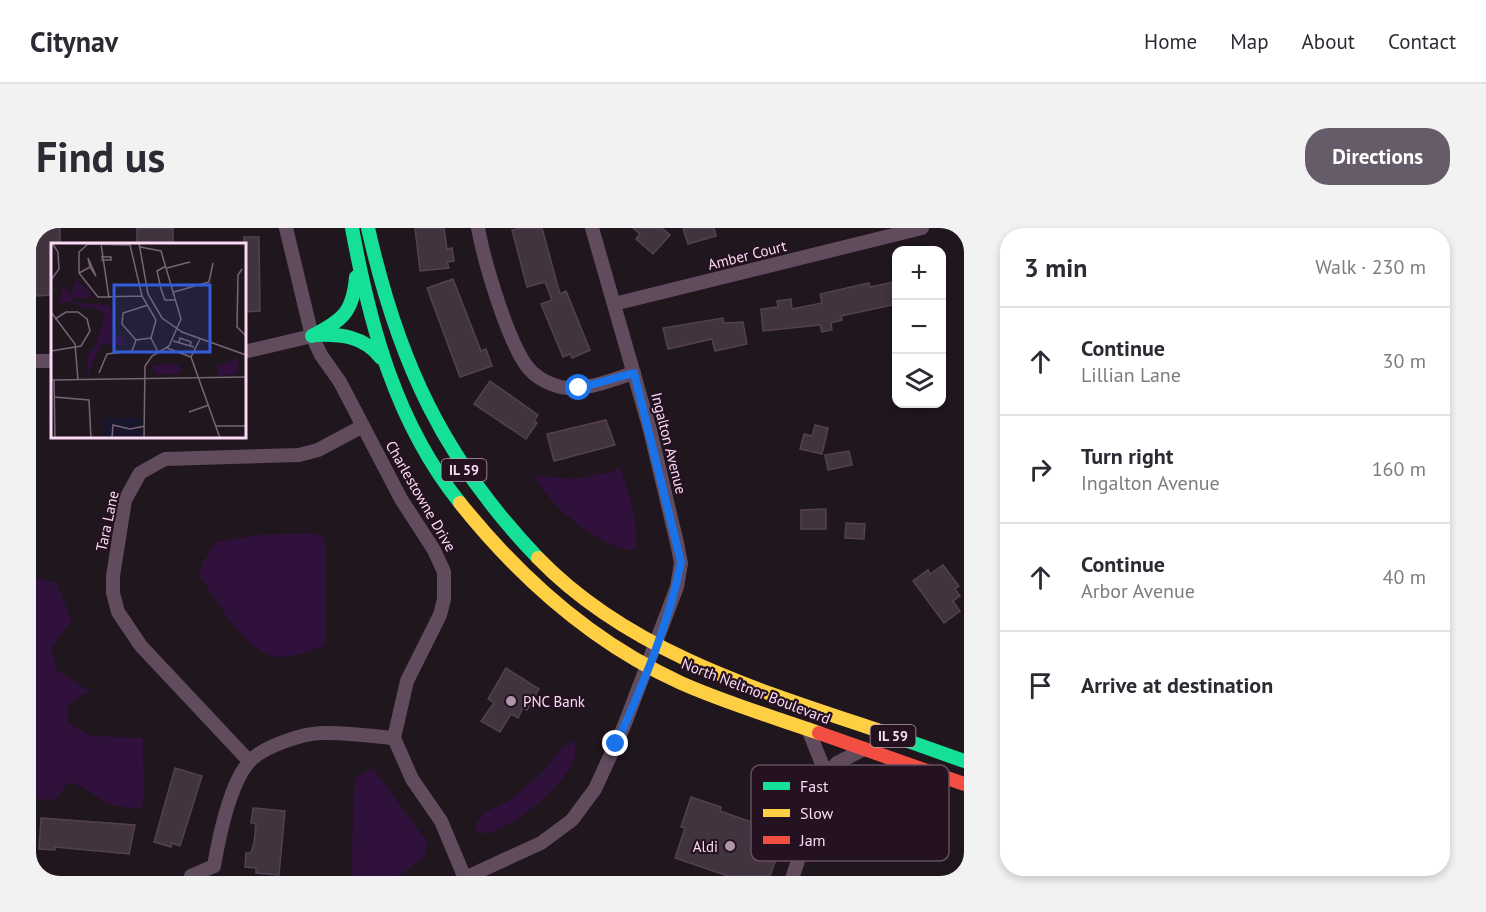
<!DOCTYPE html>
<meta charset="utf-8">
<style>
:root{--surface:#fff;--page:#f2f2f3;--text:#2b2b33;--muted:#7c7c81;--line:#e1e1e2;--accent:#665b68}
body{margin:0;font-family:"PT Sans",sans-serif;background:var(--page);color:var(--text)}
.controls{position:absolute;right:18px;top:18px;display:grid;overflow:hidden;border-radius:12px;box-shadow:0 3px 9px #0003}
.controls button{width:54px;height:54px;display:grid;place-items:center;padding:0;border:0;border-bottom:2px solid var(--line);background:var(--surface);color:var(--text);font:30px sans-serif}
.stop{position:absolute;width:18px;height:18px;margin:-14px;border:4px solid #1a73e8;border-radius:50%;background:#fff}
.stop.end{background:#1a73e8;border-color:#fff;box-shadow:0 2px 6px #0008}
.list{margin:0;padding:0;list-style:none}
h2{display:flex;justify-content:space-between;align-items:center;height:78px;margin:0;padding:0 24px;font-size:26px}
h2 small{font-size:20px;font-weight:400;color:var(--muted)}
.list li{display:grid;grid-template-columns:39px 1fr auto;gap:18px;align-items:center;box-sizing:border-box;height:108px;padding:0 24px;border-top:2px solid var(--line)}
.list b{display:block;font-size:22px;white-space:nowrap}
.list p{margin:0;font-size:20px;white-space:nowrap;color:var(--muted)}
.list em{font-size:20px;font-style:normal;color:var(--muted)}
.icon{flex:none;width:33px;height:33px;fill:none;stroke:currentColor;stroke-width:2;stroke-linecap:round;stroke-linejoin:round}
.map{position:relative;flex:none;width:928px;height:648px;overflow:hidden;border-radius:24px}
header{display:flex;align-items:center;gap:36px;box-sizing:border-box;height:84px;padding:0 30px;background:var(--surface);border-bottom:2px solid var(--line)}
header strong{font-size:28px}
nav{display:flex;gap:33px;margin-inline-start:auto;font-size:21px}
.intro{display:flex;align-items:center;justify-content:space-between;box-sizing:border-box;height:144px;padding:0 36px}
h1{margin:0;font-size:42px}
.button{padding:15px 27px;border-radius:24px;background:var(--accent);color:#fff;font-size:21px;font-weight:700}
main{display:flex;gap:36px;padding:0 36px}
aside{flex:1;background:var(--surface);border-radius:24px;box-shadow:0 3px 9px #0003}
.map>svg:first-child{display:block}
.water{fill:#2f113c}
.building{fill:#42343e;stroke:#53424e;stroke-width:1.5}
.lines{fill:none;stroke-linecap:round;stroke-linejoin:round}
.street{stroke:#604c5d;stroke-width:14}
.fast{stroke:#16e098;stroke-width:14}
.slow{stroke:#ffcf43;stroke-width:14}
.jam{stroke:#f24e42;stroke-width:14}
.route{stroke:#1a73e8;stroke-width:8}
.poi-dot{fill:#ae95a9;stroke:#241220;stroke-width:2}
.labels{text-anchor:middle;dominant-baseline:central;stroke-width:4.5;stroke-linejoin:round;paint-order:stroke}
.shield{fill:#241220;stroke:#ba9eb4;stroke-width:1.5}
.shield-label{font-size:14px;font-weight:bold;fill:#fadaf4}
.street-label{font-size:15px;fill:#fadaf4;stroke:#241220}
.poi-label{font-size:15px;fill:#fadaf4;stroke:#241220;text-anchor:start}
.inset-road{fill:none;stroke:#776474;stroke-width:1.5}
.view{fill:#335cdb;fill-opacity:0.15;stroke:#335cdb;stroke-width:3}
.inset-edge{fill:none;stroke:#fadaf4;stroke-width:3}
.key{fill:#241220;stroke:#644e60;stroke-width:1.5}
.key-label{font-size:16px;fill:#fadaf4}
</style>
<header>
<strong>Citynav</strong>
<nav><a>Home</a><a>Map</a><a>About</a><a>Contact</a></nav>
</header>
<div class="intro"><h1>Find us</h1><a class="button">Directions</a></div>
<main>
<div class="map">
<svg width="928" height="648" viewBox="0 0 928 648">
<rect width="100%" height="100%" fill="#20161e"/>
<g class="water">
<path d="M584,240C593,266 603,291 599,319L596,322C563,320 511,276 498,247L535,251L572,245Z"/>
<path d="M274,305L286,308L290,319V415L287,419C273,423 257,429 242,429C211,427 181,372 163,348L166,336L180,314L221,307Z"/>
<path d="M0,350L20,355L36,392L16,419L20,441L53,463L33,476L32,495L56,508L107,510L108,572L105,580C93,581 83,579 71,575C58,569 47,555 32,555L19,572L0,571Z"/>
<path d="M539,513C540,520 540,530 536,536C524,561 469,610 440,605L441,594L448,585L474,572L509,542L526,519Z"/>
<path d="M337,540L391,614L389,628L363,648H316L317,570L320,550Z"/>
</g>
<g class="building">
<path d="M0,0H24V16H16V67L0,68Z"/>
<rect x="101" y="0" width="36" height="16"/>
<path d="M379,0H408L411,21L416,20L418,33L411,34L413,40L384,43Z"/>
<path d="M484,0H506L524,66L530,63L554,122L536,130L534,126L527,129L505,76L516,72L509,54L491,59L476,2Z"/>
<path d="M597,0H626L634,7L617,26L600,11L604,6Z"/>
<path d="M647,0H678L680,8L652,16Z"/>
<path d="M208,9H223L224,83L208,84Z"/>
<path d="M417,51L445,123L450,121L456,138L424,149L391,60Z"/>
<path d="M858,54L861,76L805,88L806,92L795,95L796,102L786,104L784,97L727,103L725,81L742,79L741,73L755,71L756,81L786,75L784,66L833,55L834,59Z"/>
<path d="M687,90L688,95L707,94L711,116L679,123L676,111L632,121L627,100Z"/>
<path d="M454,153L502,187L498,194L501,195L490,211L438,176Z"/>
<path d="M570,192L579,217L518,233L511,206Z"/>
<path d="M779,197L792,200L786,226L764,221L768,206L776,208Z"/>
<path d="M813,223L816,237L792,242L789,227Z"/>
<path d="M790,281V301H765V282Z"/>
<path d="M810,295L829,296L828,311L809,310Z"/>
<path d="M907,337L923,358L919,361L924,368L917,373L924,383L908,395L877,353L892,342L894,346Z"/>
<path d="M470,440L503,461L491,482L487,480L482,490L475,486L464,504L445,493L458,475L452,471Z"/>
<path d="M139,540L166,548L144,618L136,615L135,619L118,614Z"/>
<path d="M655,569L685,579L684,583L749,606L734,648H692L639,630L649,600L645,599Z"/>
<path d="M217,580L249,583L243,647L220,645V640L209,639L210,625H215L218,615L220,596L215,595Z"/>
<path d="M5,590L99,597L93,626L19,619V622L3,621Z"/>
</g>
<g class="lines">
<g class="street">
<path d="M250,0L276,108L285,127L304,154L365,271L398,322L408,344V371L404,387L371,453L358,510L376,551L405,593L428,648"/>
<path d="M442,0C448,32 474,125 497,145C506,153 520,159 531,160C553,162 577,151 598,145"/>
<path d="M578,76L886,0"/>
<path d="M208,124L276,108"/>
<path d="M0,133H16"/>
<path d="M772,501L790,546"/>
<path d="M213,533L105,418L82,384L77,365V348L89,272L104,245L129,231L263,227L282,222L327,198"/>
<path d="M178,638C183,609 193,557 213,534C226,519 265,506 285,505C309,504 334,508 358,510"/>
<path d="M155,648L178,638"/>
<path d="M433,648L505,615L536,592L559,561L588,498L641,359L645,335L641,315L614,202L556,0"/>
<path d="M757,648L790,546L801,535L828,521"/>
</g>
<g class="fast">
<path d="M316,0C334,98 360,195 424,275"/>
<path d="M332,0C362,133 407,231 502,330"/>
<path d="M279,107C305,106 328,108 345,130"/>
<path d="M276,108C307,92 317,84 320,49"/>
<path d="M841,502L928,533"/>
</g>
<g class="slow">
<path d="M424,275C484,350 557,415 645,455C690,475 737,489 783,505"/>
<path d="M502,330C592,423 721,462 841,502"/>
</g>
<path class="jam" d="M783,505L928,556"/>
</g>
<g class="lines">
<path class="route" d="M543,160L598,145L645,334C633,396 606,459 580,516"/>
</g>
<g class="poi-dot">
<circle cx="475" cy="473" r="6"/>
<circle cx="694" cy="618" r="6"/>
</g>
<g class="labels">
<g class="shield">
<rect x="405.5" y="231" width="45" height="22" rx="4.5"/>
<rect x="834.5" y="497" width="45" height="22" rx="4.5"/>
</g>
<g class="shield-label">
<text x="428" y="242">IL 59</text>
<text x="857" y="508">IL 59</text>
</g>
<g class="street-label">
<text transform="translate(711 27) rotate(-14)">Amber Court</text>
<text transform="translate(633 215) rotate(76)">Ingalton Avenue</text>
<text transform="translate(385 268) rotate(60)">Charlestowne Drive</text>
<text transform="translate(71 293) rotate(-78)">Tara Lane</text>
<text transform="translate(720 463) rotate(21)">North Neltnor Boulevard</text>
</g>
<g class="poi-label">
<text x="487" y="473">PNC Bank</text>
<text x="682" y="618" text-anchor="end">Aldi</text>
</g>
</g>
<g transform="translate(15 15)">
<rect width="195" height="195" fill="#20161e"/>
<path d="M53,175H91V195H53Z" fill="#18162c"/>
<path d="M25,37L39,49L41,55L19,54ZM12,42L24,60L59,62L66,93L74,95V102L50,101L37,132V111L43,106L54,73L43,64L32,65L17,58L8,61ZM185,116H188L186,131L167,133L165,124ZM125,120L129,125L128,131H105L101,123Z" fill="#2f113c"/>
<path class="inset-road" d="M88,0L97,51L111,75L131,89L195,112M50,1L58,55M89,4L110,8L130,76L118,103L101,113L94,123L93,195M50,14H60V17H50M115,23L106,28L110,46L114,57H125M116,25L139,19M191,26L187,32L186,84L195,93M28,30L39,24L45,33L37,15L39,24M0,37L8,26L7,9L1,0M123,49L158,39L162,20M91,53L47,54L28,30V9L37,1L79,2L91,53L105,77L100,95L107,109M0,69L24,101L27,137M149,96L140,114L169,195M85,97L71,81L72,70L97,62M122,98L143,104M128,99L129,95L140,99L139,103M116,105L140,114M0,108L30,103L39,88L36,76L27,69H15L4,76M81,108L85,97L100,95M48,130L56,111L81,108M0,137L195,134M3,137L4,195M3,154L38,157L40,195M138,169L158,162M165,183H195M61,195L62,182L79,186L94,183"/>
<path class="view" d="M63,42H159V109H63Z"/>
<rect width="195" height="195" class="inset-edge"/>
</g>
<rect x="715" y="537" width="198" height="96" rx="9" class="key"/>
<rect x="727" y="554" width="27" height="8" fill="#16e098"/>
<rect x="727" y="581" width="27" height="8" fill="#ffcf43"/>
<rect x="727" y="608" width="27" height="8" fill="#f24e42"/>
<g class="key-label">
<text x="764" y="564">Fast</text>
<text x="764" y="591">Slow</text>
<text x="764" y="618">Jam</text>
</g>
</svg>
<div class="controls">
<button>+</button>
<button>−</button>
<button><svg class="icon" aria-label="layers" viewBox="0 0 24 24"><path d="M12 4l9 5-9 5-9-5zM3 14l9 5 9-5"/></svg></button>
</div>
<div class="stop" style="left:543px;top:160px"></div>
<div class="stop end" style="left:580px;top:516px"></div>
</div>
<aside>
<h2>3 min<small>Walk · 230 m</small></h2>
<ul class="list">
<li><svg class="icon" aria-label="ahead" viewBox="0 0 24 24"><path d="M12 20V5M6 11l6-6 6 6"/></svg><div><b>Continue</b><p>Lillian Lane</p></div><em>30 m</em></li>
<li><svg class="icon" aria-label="right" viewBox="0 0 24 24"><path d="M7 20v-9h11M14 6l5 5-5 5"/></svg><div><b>Turn right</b><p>Ingalton Avenue</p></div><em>160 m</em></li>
<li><svg class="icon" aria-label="ahead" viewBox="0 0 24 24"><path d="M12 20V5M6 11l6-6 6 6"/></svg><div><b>Continue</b><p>Arbor Avenue</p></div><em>40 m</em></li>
<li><svg class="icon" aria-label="arrive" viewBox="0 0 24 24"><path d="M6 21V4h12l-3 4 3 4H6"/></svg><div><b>Arrive at destination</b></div></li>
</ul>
</aside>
</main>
